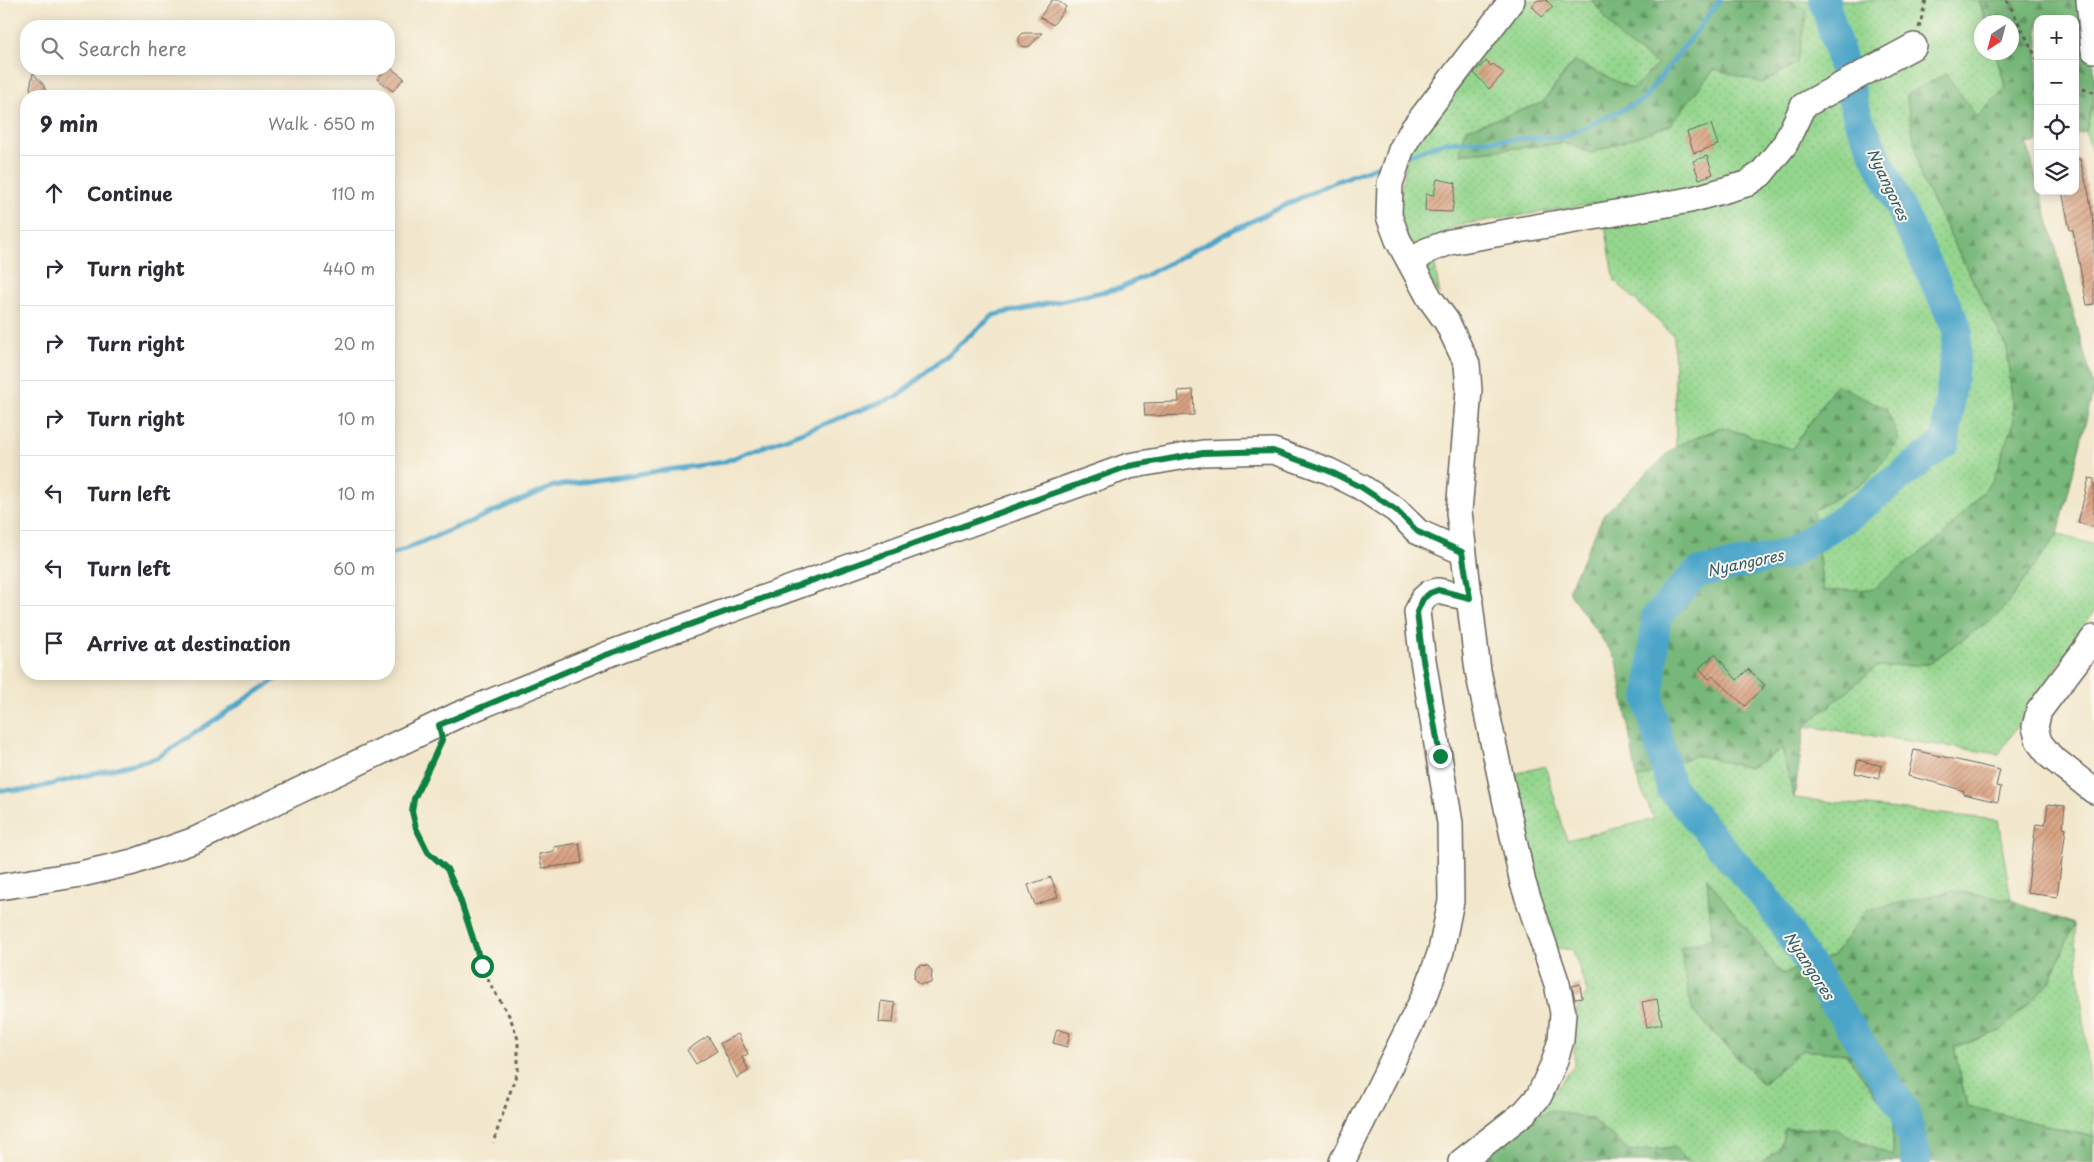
<!DOCTYPE html>
<meta charset="utf-8">
<style>
:root{--surface:#fff;--page:#f7f7f7;--text:#2b2b33;--muted:#7c7c81;--line:#e1e1e2}
body{margin:0;font-family:"Playpen Sans",sans-serif;background:var(--page);color:var(--text)}
.controls{position:absolute;right:15px;top:15px;display:grid;overflow:hidden;border-radius:10px;box-shadow:0 2px 12px #0003}
.controls button{width:45px;height:45px;display:grid;place-items:center;padding:0;border:0;border-bottom:1px solid var(--line);background:var(--surface);color:var(--text);font:25px sans-serif}
.compass{position:absolute;left:1974px;top:15px;width:45px;height:45px;border-radius:50%;background:var(--surface);box-shadow:0 2px 12px #0003;rotate:216deg}
.stop{position:absolute;width:15px;height:15px;margin:-11px;border:4px solid #0b8043;border-radius:50%;background:#fff}
.stop.end{background:#0b8043;border-color:#fff;box-shadow:0 1px 5px #0008}
.list{margin:0;padding:0;list-style:none}
h2{display:flex;justify-content:space-between;align-items:center;height:65px;margin:0;padding:0 20px;font-size:21px}
h2 small{font-size:16px;font-weight:400;color:var(--muted)}
.list li{display:grid;grid-template-columns:32px 1fr auto;gap:15px;align-items:center;box-sizing:border-box;height:75px;padding:0 20px;border-top:1px solid var(--line)}
.list b{display:block;font-size:19px;white-space:nowrap}
.list em{font-size:16px;font-style:normal;color:var(--muted)}
.icon{flex:none;width:28px;height:28px;fill:none;stroke:currentColor;stroke-width:2;stroke-linecap:round;stroke-linejoin:round}
.map{position:relative;flex:none;width:2094px;height:1162px;overflow:hidden}
.search{position:absolute;background:var(--surface);box-shadow:0 2px 12px #0003;left:20px;top:20px;width:375px;height:55px;display:flex;align-items:center;gap:12px;box-sizing:border-box;padding:0 18px;border-radius:20px;color:var(--muted);font-size:19px}
.panel{position:absolute;background:var(--surface);box-shadow:0 2px 12px #0003;left:20px;top:90px;width:375px;height:590px;border-radius:20px}
.map>svg:first-child{display:block}
.green{fill:url(#green-dots);stroke:#587955}
.forest{fill:url(#forest-firs);stroke:#4a6a4a}
.lines{fill:none;stroke-linecap:round;stroke-linejoin:round}
.stream{stroke:#4ca5c9;stroke-width:5}
.river{stroke:#4ca5c9;stroke-width:30}
.building{fill:url(#building-hatch)}
.minor-casing{stroke:#67635a;stroke-width:28}
.path{stroke:#67635a;stroke-width:3;stroke-dasharray:4 4;stroke-linecap:butt}
.minor{stroke:#fff;stroke-width:25}
.route{stroke:#0b8043;stroke-width:6}
.labels{text-anchor:middle;dominant-baseline:central;stroke-width:4;stroke-linejoin:round;paint-order:stroke}
.water-label{font-size:15px;font-style:italic;fill:#325a6a;stroke:#fbf7ec}
</style>
<div class="map">
<svg width="2094" height="1162" viewBox="0 0 2094 1162">
<defs>
<pattern id="green-dots" width="8" height="8" patternUnits="userSpaceOnUse" patternTransform="scale(1.25)"><rect width="8" height="8" fill="#94d68e"/><path d="M2 2h.1M6 6h.1" fill="none" stroke="#7fb77a" stroke-width="1.8" stroke-linecap="round"/></pattern>
<pattern id="forest-firs" width="22" height="20" patternUnits="userSpaceOnUse" patternTransform="scale(1.25)"><rect width="22" height="20" fill="#77b779"/><path d="M5 1l3.5 6h-7zM16 11l3.5 6h-7z" fill="#619462"/></pattern>
<pattern id="building-hatch" width="6" height="6" patternUnits="userSpaceOnUse" patternTransform="scale(1.25)"><rect width="6" height="6" fill="#d9a383"/><path d="M-1 1l2-2M0 6l6-6M5 7l2-2" fill="none" stroke="#af846a"/></pattern>
</defs>
<rect width="100%" height="100%" fill="#fbf7ec"/>
<filter id="ink" filterUnits="userSpaceOnUse"><feTurbulence type="fractalNoise" baseFrequency=".02" numOctaves="2"/><feDisplacementMap in="SourceGraphic" scale="10" xChannelSelector="R" yChannelSelector="G"/><feConvolveMatrix kernelMatrix="1 2 1 2 8 2 1 2 1" color-interpolation-filters="sRGB"/></filter>
<filter id="wash" filterUnits="userSpaceOnUse"><feTurbulence type="fractalNoise" baseFrequency=".0096" numOctaves="4" result="noise"/><feDisplacementMap in="SourceGraphic" scale="20" xChannelSelector="R" yChannelSelector="G"/><feGaussianBlur stdDeviation="1.12" result="paint"/><feColorMatrix in="noise" values="0 0 0 0 0 0 0 0 0 0 0 0 0 0 0 0 0 1.4 0 .05"/><feComposite in="paint" operator="in"/></filter>
<g filter="url(#wash)">
<rect width="100%" height="100%" fill="#f2e7cc"/>
<g class="green">
<path d="M1518,0H1592L1623,41L1658,64L1632,89L1574,61L1542,103L1465,130L1460,154L1564,143L1592,153L1670,124L1714,69L1807,11L1789,0H1979L1986,22H1982V52L1995,53L2006,87L1921,178L2007,348L2014,422L1993,480L1944,535L1873,590L1823,591L1813,511L1869,479L1836,384L1792,449L1722,427L1676,446L1674,336L1615,281L1601,203L1458,225L1431,242L1440,296L1396,220L1409,145Z"/>
<path d="M2094,98V160L2086,132Z"/>
<path d="M2058,534L2094,545V611L1999,754L1805,726L1876,667L1928,664L2000,613Z"/>
<path d="M1782,749L1794,798L1998,820L2011,900L1953,891L1867,910L1833,956L1782,974L1707,879L1712,939L1692,1010L1762,1084L1802,1050L1846,1054L1893,1118V1156L1835,1129H1785L1779,1150L1762,1162H1689L1674,1147L1631,1152L1592,1119L1521,1125L1554,1092L1574,1066L1575,1014L1587,993L1573,950L1550,947L1511,775L1545,766L1567,840L1654,819L1637,779L1696,755L1750,768Z"/>
<path d="M2074,924L2094,1120V1137L1967,1106L1954,1047L2001,1031L2050,982Z"/>
</g>
<g class="forest">
<path d="M1592,0H1789L1807,10L1797,63L1762,83L1714,69L1670,125L1592,153L1564,143L1460,154L1465,130L1542,103L1575,61L1632,89L1658,64L1623,41Z"/>
<path d="M1979,0H2094V98L2086,132L2075,134V19H2038V142L2027,144L2038,185V191H2040L2094,388L2058,534L2000,613L1928,664L1876,667L1805,726L1794,798L1782,749L1750,768L1696,755L1637,779L1617,660L1568,591L1604,514L1676,446L1722,427L1792,449L1836,384L1886,408L1899,440L1869,479L1813,511L1823,591L1873,589L1944,535L1993,480L2014,422L2007,348L1921,178L1906,95L1946,74L1977,117L2006,87L1995,53L2012,52V22H1986Z"/>
<path d="M1707,878L1782,974L1833,956L1867,910L1953,891L2011,900L2074,924L2050,982L2001,1031L1954,1047L1967,1106L2094,1137V1162H1762L1779,1150L1785,1129H1835L1893,1156V1118L1846,1054L1802,1050L1763,1084L1692,1010L1680,947L1712,939Z"/>
<path d="M1551,1110L1592,1119L1631,1152L1674,1147L1689,1162H1473L1521,1125Z"/>
</g>
<g class="lines">
<g class="stream">
<path d="M1409,155L1445,142L1564,137L1643,100L1720,0"/>
<path d="M389,556L554,486L723,462L898,396L994,315L1121,288L1233,230L1332,183L1389,162"/>
<path d="M0,790H28L157,758L284,674"/>
</g>
<path class="river" d="M1824,0L1858,118L1958,330L1945,442L1850,515L1788,554L1696,573L1656,617L1649,703L1671,788L1771,905L1904,1110L1917,1159L1916,1162"/>
</g>
<g id="blocks">
<g class="building">
<path d="M1052,0H1057L1066,7L1053,25L1040,17Z"/>
<path d="M1538,0H1546L1553,7L1542,17L1532,6Z"/>
<path d="M1023,33H1042L1030,46L1026,47L1021,46L1019,41V37Z"/>
<path d="M1486,61L1491,66L1493,64L1504,73L1489,89L1474,73Z"/>
<path d="M386,69H392L404,78L393,91L377,79Z"/>
<path d="M33,73L43,84L48,96H37L31,92L30,88Z"/>
<path d="M1711,124L1718,145L1694,153L1687,132Z"/>
<path d="M1707,156L1713,174L1699,179L1693,161Z"/>
<path d="M2075,159H2080L2089,195L2094,226V304L2087,305L2073,230H2070L2062,191H2075Z"/>
<path d="M1437,179L1456,183L1452,212L1425,211L1426,194L1434,195Z"/>
<path d="M1193,390L1194,415L1145,416L1144,403L1179,402L1178,391Z"/>
<path d="M2089,478L2094,479V527L2078,523Z"/>
<path d="M1715,654L1737,680L1748,669L1765,685L1745,706L1713,676L1709,679L1699,668Z"/>
<path d="M1914,750L2000,770L1996,786L2001,787L1998,802L1963,794L1964,791L1945,785L1908,776Z"/>
<path d="M1858,760L1882,766L1879,779L1855,773Z"/>
<path d="M2048,804L2065,806L2063,827L2066,828L2057,897L2027,893L2036,824L2045,825Z"/>
<path d="M579,843L582,863L542,868L539,854L554,851V847Z"/>
<path d="M1051,877L1058,897L1035,905L1028,885Z"/>
<path d="M921,965L928,966L932,971L931,983L920,984L914,978L916,968Z"/>
<path d="M1580,984L1582,998L1575,999L1572,986Z"/>
<path d="M1657,999L1662,1024L1647,1027L1642,1002Z"/>
<path d="M881,1001L895,1003L893,1023L879,1022Z"/>
<path d="M1057,1029L1070,1033L1067,1047L1053,1043Z"/>
<path d="M738,1034L748,1054L742,1057L749,1071L737,1078L720,1043Z"/>
<path d="M708,1036L717,1051L696,1064L687,1050Z"/>
</g>
</g>
</g>
<g filter="url(#ink)">
<use href="#blocks" fill-opacity="0" stroke="#67635a" stroke-width="1"/>
<g class="lines">
<defs>
<g id="minor">
<path d="M2089,0L2094,50"/>
<path d="M1412,264L1426,251L1450,242L1690,200L1746,184L1761,174L1785,144L1803,106L1914,46"/>
<path d="M2094,638L2039,711L2035,727L2039,742L2050,756L2094,791"/>
<path d="M0,887L81,874L133,862L195,840L458,715L606,655L1129,466L1203,453L1273,451L1329,471L1361,487L1396,510L1418,532L1463,552"/>
<path d="M1342,1162L1426,993L1441,951L1451,901L1450,823L1422,654L1417,612L1423,599L1430,593L1438,591L1470,598"/>
<path d="M1461,1162L1525,1112L1539,1096L1554,1063L1561,1040L1563,1013L1557,984L1523,883L1478,671L1459,512L1469,390L1467,364L1447,322L1429,297L1398,240L1389,216L1390,184L1401,150L1413,129L1512,0"/>
</g>
</defs>
<use href="#minor" class="minor-casing"/>
<g class="path">
<path d="M2007,0L2038,61"/>
<path d="M1919,28L1926,0"/>
<path d="M2075,87L2094,92"/>
<path d="M438,747L414,799L412,811L416,828L428,852L447,869L459,896L490,984L510,1017L518,1039V1069L493,1143"/>
</g>
<use href="#minor" class="minor"/>
</g>
</g>
<g class="lines" filter="url(#ink)">
<path class="route" d="M482,966L459,896L447,869L428,852L416,828L412,811L414,799L442,740L439,725L606,655L1129,466L1203,453L1273,451L1329,471L1361,487L1396,510L1418,532L1462,552L1470,598L1438,590L1430,593L1423,599L1417,612L1422,654L1440,756"/>
</g>
<g class="labels">
<g class="water-label">
<text transform="translate(1889 184) rotate(65)">Nyangores</text>
<text transform="translate(1745 562) rotate(-12)">Nyangores</text>
<text transform="translate(1810 965) rotate(57)">Nyangores</text>
</g>
</g>
</svg>
<div class="controls">
<button>+</button>
<button>−</button>
<button><svg class="icon" aria-label="locate" viewBox="0 0 24 24"><circle cx="12" cy="12" r="6"/><path d="M12 2v4M12 18v4M2 12h4M18 12h4"/></svg></button>
<button><svg class="icon" aria-label="layers" viewBox="0 0 24 24"><path d="M12 4l9 5-9 5-9-5zM3 14l9 5 9-5"/></svg></button>
</div>
<svg class="compass" viewBox="-18 -18 36 36"><path d="M0-13l5 13h-10z" fill="#e53935"/><path d="M0 13l5-13h-10z" fill="#7c7c81"/></svg>
<div class="stop" style="left:482px;top:966px"></div>
<div class="stop end" style="left:1440px;top:756px"></div>
<div class="search"><svg class="icon" aria-label="search" viewBox="0 0 24 24"><circle cx="10" cy="10" r="6"/><path d="M15 15l6 6"/></svg>Search here</div>
<section class="panel">
<h2>9 min<small>Walk · 650 m</small></h2>
<ul class="list">
<li><svg class="icon" aria-label="ahead" viewBox="0 0 24 24"><path d="M12 20V5M6 11l6-6 6 6"/></svg><div><b>Continue</b></div><em>110 m</em></li>
<li><svg class="icon" aria-label="right" viewBox="0 0 24 24"><path d="M7 20v-9h11M14 6l5 5-5 5"/></svg><div><b>Turn right</b></div><em>440 m</em></li>
<li><svg class="icon" aria-label="right" viewBox="0 0 24 24"><path d="M7 20v-9h11M14 6l5 5-5 5"/></svg><div><b>Turn right</b></div><em>20 m</em></li>
<li><svg class="icon" aria-label="right" viewBox="0 0 24 24"><path d="M7 20v-9h11M14 6l5 5-5 5"/></svg><div><b>Turn right</b></div><em>10 m</em></li>
<li><svg class="icon" aria-label="left" viewBox="0 0 24 24"><path d="M17 20v-9H6M10 6l-5 5 5 5"/></svg><div><b>Turn left</b></div><em>10 m</em></li>
<li><svg class="icon" aria-label="left" viewBox="0 0 24 24"><path d="M17 20v-9H6M10 6l-5 5 5 5"/></svg><div><b>Turn left</b></div><em>60 m</em></li>
<li><svg class="icon" aria-label="arrive" viewBox="0 0 24 24"><path d="M6 21V4h12l-3 4 3 4H6"/></svg><div><b>Arrive at destination</b></div></li>
</ul>
</section>
</div>
